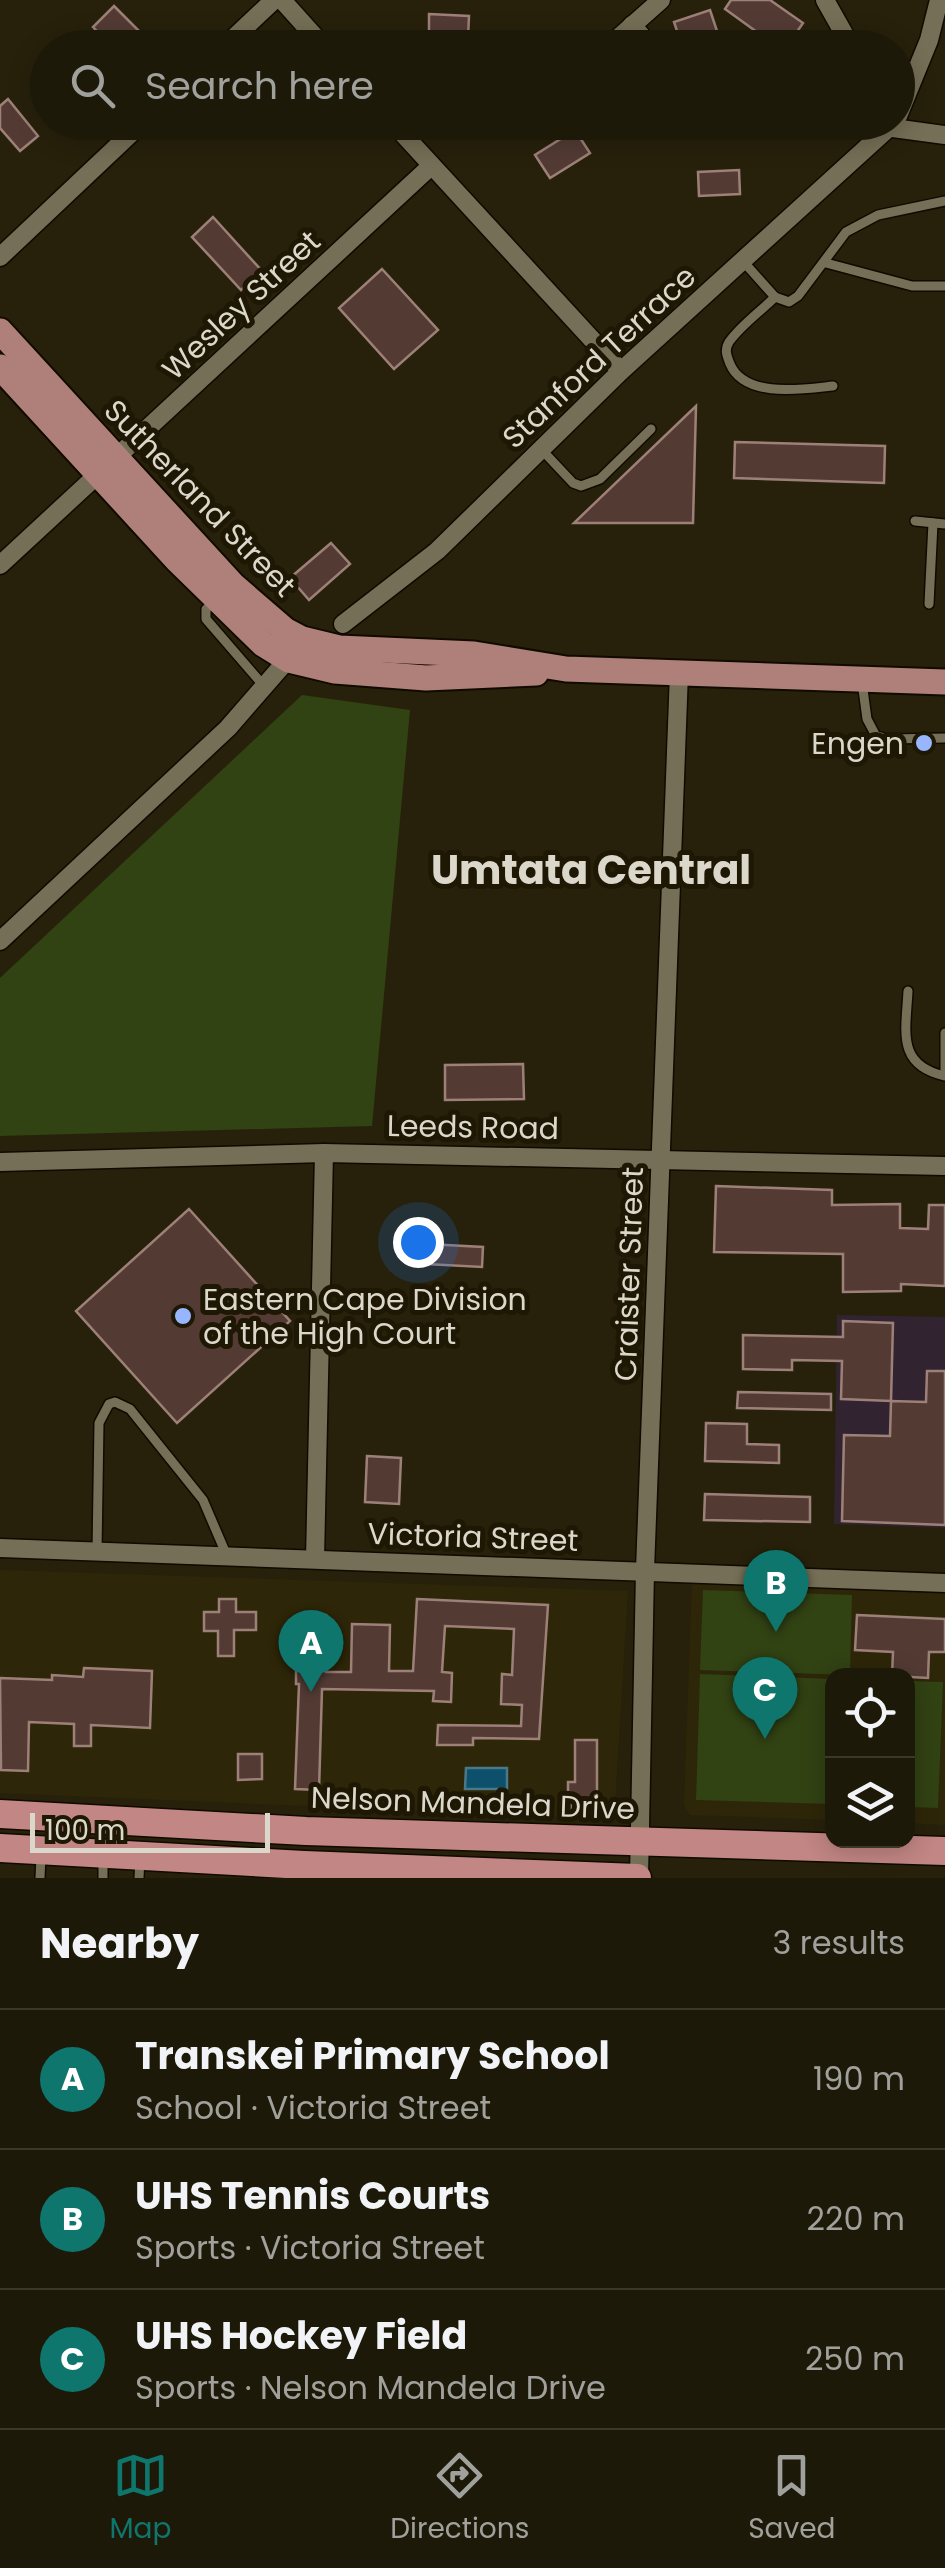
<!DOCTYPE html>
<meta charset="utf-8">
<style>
:root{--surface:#1d1908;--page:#252212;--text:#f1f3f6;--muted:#a0a09c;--line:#3b3829;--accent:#0f766e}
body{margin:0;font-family:Poppins,sans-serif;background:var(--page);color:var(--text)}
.controls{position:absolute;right:30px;bottom:30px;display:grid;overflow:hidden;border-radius:20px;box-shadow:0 5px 25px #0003}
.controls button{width:90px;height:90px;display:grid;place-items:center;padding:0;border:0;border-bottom:2px solid var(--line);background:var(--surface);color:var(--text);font:50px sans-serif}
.scale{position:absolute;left:30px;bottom:25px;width:240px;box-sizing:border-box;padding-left:10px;border:5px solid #dbd7ca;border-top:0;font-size:28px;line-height:35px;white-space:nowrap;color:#dbd7ca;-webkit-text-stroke:8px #1d1703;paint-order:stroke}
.you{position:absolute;left:418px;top:1242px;width:35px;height:35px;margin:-25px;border:8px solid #fff;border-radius:50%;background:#1a73e8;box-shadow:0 0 0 15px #1a73e833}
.badge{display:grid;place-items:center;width:65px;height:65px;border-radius:50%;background:var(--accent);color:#fff;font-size:32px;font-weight:700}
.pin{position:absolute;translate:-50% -82px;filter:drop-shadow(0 2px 5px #0008)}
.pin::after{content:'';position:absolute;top:52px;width:35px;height:30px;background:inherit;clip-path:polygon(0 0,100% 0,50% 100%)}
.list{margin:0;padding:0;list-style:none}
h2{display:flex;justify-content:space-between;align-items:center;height:130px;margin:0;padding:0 40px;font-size:42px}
h2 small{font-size:32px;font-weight:400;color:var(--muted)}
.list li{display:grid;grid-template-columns:65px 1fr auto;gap:30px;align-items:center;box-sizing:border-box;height:140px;padding:0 40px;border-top:2px solid var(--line)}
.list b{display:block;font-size:38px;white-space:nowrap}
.list p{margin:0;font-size:32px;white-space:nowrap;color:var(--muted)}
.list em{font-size:32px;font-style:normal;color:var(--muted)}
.icon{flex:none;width:55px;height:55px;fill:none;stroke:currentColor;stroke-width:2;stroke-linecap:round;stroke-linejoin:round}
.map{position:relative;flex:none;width:945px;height:1878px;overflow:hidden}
.search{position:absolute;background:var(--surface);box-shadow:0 5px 25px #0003;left:30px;right:30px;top:30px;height:110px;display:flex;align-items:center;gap:25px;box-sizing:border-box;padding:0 35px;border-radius:55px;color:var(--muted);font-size:38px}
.sheet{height:550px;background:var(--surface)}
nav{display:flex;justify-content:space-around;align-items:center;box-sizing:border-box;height:140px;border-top:2px solid var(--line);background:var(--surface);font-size:28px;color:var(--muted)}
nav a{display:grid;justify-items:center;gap:5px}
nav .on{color:var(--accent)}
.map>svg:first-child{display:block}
.built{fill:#2e2608}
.medical{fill:#31232f}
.green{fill:#314213}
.water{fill:#0d506b;stroke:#4b7888;stroke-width:2.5}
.building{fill:#533b34;stroke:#9d8179;stroke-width:2.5}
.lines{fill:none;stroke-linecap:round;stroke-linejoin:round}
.service-casing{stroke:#100a00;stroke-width:12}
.minor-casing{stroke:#100a00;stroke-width:21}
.primary-casing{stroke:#100a00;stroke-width:29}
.trunk-casing{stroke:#100a00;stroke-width:31}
.service{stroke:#766f57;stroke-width:9}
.minor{stroke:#766f57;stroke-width:18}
.primary{stroke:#af8079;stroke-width:25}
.trunk{stroke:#c28684;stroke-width:28}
.poi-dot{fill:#97b6fd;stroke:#1d1703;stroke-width:4}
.labels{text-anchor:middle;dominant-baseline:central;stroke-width:10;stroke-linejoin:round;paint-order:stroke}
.street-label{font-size:30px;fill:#dbd7ca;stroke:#1d1703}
.poi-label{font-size:30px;fill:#dbd7ca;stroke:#1d1703;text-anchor:end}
.district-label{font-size:40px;font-weight:bold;fill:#dbd7ca;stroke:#1d1703}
</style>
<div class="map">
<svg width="945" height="1878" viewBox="0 0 945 1878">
<rect width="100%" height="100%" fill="#27210b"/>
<g class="built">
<path d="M0,1570L628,1591L614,1819L0,1793Z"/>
<path d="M692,1580L945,1589V1825L908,1823V1676H832V1820L690,1815L684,1805Z"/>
</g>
<path class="medical" d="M837,1315L945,1317V1528L834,1524Z"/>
<g class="green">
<path d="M302,695L410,710L372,1126L0,1136V978Z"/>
<path d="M703,1590L852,1595L850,1675L700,1670Z"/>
<path d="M700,1674L832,1679V1804L696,1800Z"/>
<path d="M908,1681L943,1682L938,1808L908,1807Z"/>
</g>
<path class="water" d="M466,1768H507V1789H465Z"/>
<g class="building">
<path d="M731,0H770L803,23L786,48H779L725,9Z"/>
<path d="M114,6L145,37L134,48H113L93,27Z"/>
<path d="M710,10L717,31L681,43L674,22Z"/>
<path d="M429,14L469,16L468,38L429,36Z"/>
<path d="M8,99L38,136L20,151L0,128V106Z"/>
<path d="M656,122H698V138L656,137Z"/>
<path d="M575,130L590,153L550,178L535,155Z"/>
<path d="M739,170L740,194L699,196L698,172Z"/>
<path d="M213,217L262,271L241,290L192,237Z"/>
<path d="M382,269L438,330L394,369L339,308Z"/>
<path d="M696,406L693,523H574Z"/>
<path d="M735,442L885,446L884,483L734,478Z"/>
<path d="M331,543L350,564L309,600L290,578Z"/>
<path d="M523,1064L524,1099L445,1100V1065Z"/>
<path d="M716,1186L832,1190V1205L900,1204V1228L928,1229L929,1205H945V1286L901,1284V1291L843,1292V1254L714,1252Z"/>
<path d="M189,1209L290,1321L177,1423L76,1311Z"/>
<path d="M408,1243L483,1247L482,1267L407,1263Z"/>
<path d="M843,1321L893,1323L891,1401L841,1399L842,1361L792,1360V1370L743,1369V1335L843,1337Z"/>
<path d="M927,1371H945V1525L842,1521L844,1435L890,1436L891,1401L926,1402Z"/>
<path d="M738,1392L831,1394V1410L737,1408Z"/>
<path d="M706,1423L747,1424V1444L779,1445V1463L705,1461Z"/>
<path d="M367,1456L401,1458L399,1504L365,1502Z"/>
<path d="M705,1494L810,1497V1522L704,1520Z"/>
<path d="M219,1599H236V1612H256V1630H234V1656H218V1631H204V1612H219Z"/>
<path d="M417,1599L548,1605L539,1739L473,1738V1745H437L438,1725L521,1726L522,1705L501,1704L502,1674L512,1675L514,1629L445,1626L442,1672L452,1673L451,1702L433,1701L434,1691L322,1689L319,1790L295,1789L299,1684H296V1616L326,1615V1672H351L352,1624L390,1625L389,1671H413Z"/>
<path d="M857,1615L945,1619V1652H929L928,1678L892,1676L893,1652L855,1650Z"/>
<path d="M84,1668L152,1671L150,1728L91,1725V1746H74V1724L29,1722L28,1771L1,1770L0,1678L52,1680V1675L83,1677Z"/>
<path d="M575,1740H597V1808L572,1809V1799H568V1782H575Z"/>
<path d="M238,1754H262V1779L238,1780Z"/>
</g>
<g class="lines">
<defs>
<g id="service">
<path d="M742,260L775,297L789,302L798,296L846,232L878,215L945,201"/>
<path d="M826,263L912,286H945"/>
<path d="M775,297C761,311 741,325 729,342C724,350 727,356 730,364C745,399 804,389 833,386"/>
<path d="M541,449L573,483L581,486L600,479L651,429"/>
<path d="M915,521L945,524"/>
<path d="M215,601L206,609V619L263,685"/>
<path d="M929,604L933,523"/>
<path d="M862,682L867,719L876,736L889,739L945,738"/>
<path d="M908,991C906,1031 896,1065 945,1076"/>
<path d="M945,1033V1072"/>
<path d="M97,1551L99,1423L109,1404L115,1402L130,1409L203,1500L227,1556"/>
<path d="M40,1878L41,1856"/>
<path d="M103,1878V1857"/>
<path d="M139,1878L140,1858"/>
</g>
<g id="minor">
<path d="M282,0L325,48"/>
<path d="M825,0L852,48"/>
<path d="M632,25L652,48"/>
<path d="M223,48L274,0"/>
<path d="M607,48L661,0"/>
<path d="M898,116L929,40L939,0"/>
<path d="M392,122L621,371"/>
<path d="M725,122L730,126"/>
<path d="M893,128L945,135"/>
<path d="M0,257L143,122"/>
<path d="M0,565L431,166"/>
<path d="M343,624L437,551L621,371L895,122"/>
<path d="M0,941L228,728L295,651"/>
<path d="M0,1162L324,1153L945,1166"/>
<path d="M0,1548L945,1583"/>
<path d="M315,1559L324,1153"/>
<path d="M639,1878L645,1570L679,673"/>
</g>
<g id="primary">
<path d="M0,331L233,585L285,630L302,639L339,648L474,654L566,669L945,682"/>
<path d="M0,367L177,560L263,644L289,660L335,671L426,678L536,673"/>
</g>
<g id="trunk">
<path d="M0,1814L306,1831L945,1851"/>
<path d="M0,1848L304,1865L637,1878"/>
</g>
</defs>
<use href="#service" class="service-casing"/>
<use href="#minor" class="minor-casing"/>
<use href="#primary" class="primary-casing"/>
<use href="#trunk" class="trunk-casing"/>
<use href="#service" class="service"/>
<use href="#minor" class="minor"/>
<use href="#primary" class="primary"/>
<use href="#trunk" class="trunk"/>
</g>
<g class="poi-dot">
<circle cx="924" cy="743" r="10"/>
<circle cx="183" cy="1316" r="10"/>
</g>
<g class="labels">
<g class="street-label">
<text transform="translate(241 305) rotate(-43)">Wesley Street</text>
<text transform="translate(599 357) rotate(-43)">Stanford Terrace</text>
<text transform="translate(200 498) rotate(46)">Sutherland Street</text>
<text transform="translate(473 1127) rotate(1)">Leeds Road</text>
<text transform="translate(629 1274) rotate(-88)">Craister Street</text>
<text transform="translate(473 1537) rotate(2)">Victoria Street</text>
<text transform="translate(473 1803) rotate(2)">Nelson Mandela Drive</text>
</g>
<g class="poi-label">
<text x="904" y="743">Engen</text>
<text x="203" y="1299" text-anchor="start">Eastern Cape Division<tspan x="203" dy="34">of the High Court</tspan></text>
</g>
<g class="district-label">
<text x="591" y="870">Umtata Central</text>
</g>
</g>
</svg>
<div class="controls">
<button><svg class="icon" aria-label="locate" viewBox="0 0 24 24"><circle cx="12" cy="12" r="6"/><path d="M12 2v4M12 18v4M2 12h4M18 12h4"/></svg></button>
<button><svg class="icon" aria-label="layers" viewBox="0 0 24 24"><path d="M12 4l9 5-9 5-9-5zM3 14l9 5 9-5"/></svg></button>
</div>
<div class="scale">100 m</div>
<div class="you"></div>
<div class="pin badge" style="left:311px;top:1692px">A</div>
<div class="pin badge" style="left:776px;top:1632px">B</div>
<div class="pin badge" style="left:765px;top:1739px">C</div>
<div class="search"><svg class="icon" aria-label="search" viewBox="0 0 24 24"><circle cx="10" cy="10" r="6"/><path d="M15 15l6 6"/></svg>Search here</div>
</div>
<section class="sheet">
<h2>Nearby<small>3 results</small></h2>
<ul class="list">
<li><span class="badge">A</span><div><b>Transkei Primary School</b><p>School · Victoria Street</p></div><em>190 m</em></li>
<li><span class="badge">B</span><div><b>UHS Tennis Courts</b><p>Sports · Victoria Street</p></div><em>220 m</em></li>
<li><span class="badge">C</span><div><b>UHS Hockey Field</b><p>Sports · Nelson Mandela Drive</p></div><em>250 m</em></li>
</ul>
</section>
<nav>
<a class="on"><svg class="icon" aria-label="map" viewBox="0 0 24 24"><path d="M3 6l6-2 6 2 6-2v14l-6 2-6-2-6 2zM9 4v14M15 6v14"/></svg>Map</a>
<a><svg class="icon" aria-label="directions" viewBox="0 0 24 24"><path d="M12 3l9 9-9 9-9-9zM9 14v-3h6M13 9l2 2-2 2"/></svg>Directions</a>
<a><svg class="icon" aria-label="saved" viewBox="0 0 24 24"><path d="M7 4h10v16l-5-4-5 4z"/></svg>Saved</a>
</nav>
